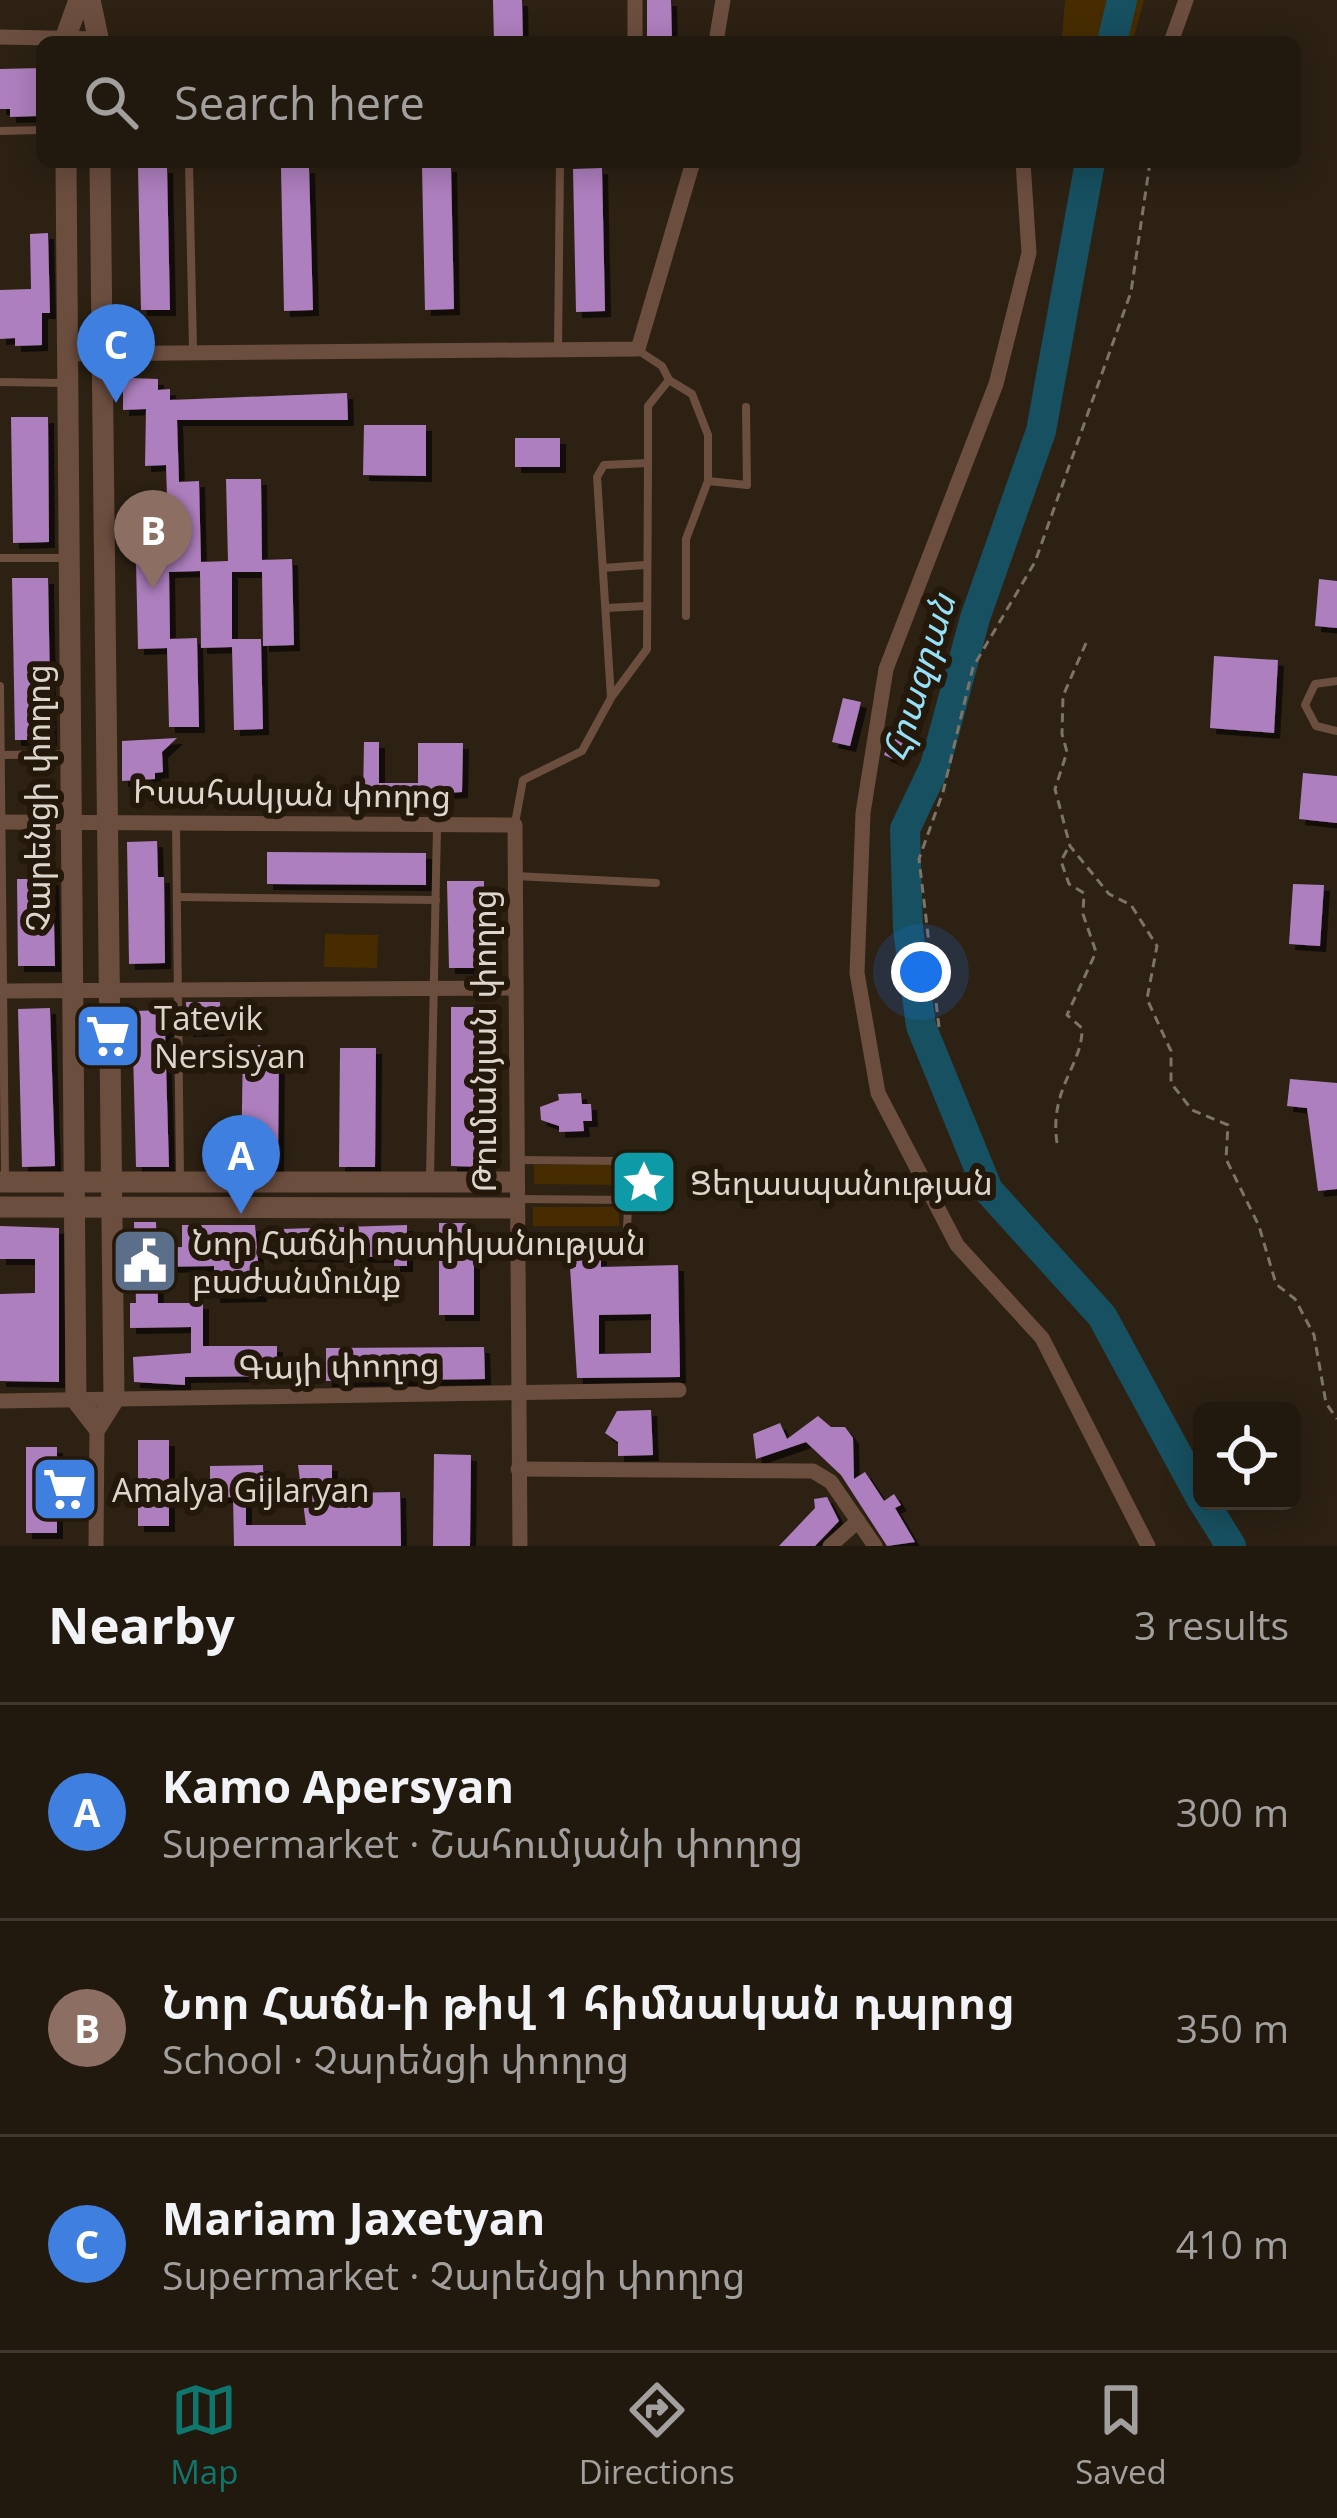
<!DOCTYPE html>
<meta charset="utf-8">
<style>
:root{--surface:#21190e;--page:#2d261c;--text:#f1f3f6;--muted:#a2a09e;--line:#3e382e;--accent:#0f766e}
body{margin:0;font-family:"Open Sans","Noto Sans Armenian",sans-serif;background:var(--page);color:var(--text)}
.controls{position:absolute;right:36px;bottom:36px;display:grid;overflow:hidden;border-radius:18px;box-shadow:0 6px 30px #0003}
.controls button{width:108px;height:108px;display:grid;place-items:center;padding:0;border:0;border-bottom:3px solid var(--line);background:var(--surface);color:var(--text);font:60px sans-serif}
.you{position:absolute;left:921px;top:972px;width:42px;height:42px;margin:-30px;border:9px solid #fff;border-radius:50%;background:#1a73e8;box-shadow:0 0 0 18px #1a73e833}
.badge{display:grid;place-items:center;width:78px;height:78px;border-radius:50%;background:var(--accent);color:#fff;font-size:39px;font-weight:700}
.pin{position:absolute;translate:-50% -99px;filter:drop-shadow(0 3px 6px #0008)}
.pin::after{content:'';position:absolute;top:63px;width:42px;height:36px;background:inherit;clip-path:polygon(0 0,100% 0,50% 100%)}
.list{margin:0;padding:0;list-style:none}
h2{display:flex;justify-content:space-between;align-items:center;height:156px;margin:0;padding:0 48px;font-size:51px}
h2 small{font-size:39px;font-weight:400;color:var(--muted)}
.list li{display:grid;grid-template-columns:78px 1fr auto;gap:36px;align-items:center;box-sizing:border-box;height:216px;padding:0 48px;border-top:3px solid var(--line)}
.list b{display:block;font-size:45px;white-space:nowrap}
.list p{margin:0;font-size:39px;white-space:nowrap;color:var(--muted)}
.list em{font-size:39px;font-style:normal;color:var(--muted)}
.icon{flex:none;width:66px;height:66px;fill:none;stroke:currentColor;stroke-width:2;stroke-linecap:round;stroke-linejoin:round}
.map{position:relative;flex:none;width:1337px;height:1546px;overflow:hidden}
.search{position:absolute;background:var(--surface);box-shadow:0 6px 30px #0003;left:36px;right:36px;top:36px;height:132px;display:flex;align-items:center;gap:30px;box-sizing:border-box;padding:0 42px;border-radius:18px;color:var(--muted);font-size:45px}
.sheet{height:804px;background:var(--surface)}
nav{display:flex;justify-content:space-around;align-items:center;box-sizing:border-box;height:168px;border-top:3px solid var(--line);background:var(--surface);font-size:33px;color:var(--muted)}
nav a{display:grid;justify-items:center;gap:6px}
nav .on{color:var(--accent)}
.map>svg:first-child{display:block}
.green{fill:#472c00}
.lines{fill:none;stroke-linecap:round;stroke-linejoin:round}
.river{stroke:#175060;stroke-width:30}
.building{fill:#ae7fbe;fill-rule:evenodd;filter:url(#shadow)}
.path{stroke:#7d7367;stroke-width:3;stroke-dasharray:9 6;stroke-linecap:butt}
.service{stroke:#6c4e3f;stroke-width:8}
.minor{stroke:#6c4e3f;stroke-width:15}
.tertiary{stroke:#6c4e3f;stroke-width:21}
.labels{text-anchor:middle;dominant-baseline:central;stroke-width:12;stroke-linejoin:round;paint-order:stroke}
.street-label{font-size:33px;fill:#ded6cd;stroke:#23180a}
.poi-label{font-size:33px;fill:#ded6cd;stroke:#23180a;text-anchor:start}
.water-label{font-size:36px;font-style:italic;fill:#96e1f8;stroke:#23180a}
</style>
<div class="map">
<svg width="1337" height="1546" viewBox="0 0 1337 1546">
<defs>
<filter id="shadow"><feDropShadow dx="6" dy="6" stdDeviation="0" flood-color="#0009"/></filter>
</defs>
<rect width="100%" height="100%" fill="#2c2113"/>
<g class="green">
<path d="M1065,0H1144L1133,40L1078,42L1062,36Z"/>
<path d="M325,934L378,935L377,968L324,967Z"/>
<path d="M534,1165H620V1185L534,1184Z"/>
<rect x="533" y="1207" width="86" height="19"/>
</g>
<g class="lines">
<g class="river">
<path d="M1112,42L1122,0"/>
<path d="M1090,162L1041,431L975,618L935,766L905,829L908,929L921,1026L988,1190L1102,1316L1202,1500"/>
<path d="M1203,1501L1231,1546"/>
</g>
</g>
<g class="building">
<path d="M493,0H522L523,42H494Z"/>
<path d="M647,0H671L672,42H647Z"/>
<path d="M42,68L37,116L10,117V109H0V69Z"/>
<path d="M451,166L454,309L425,310L422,167Z"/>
<path d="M138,167H167L170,310H141Z"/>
<path d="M309,167L313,310L284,311L281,168Z"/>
<path d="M602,168L605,311L576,312L573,169Z"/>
<path d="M48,233L50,313H42V345L15,346V338L0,339V290L31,289L30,234Z"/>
<path d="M158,379V390L170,389V400L347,393L348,420H177L179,482L199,481L201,562L228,561L226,479H261L262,560L292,559L294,645L263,646L262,572H232V639H261L263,729L234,730L232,647L201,648L200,571L169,572L170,639L197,638L199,727H169L167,648L138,649L136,562H169L166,465L145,466L146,409L123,410V386L130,378Z"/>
<path d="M11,417H48L49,542L13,543Z"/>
<path d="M364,425H426V476L363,475Z"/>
<rect x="515" y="438" width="45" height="29"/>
<path d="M12,578H48L51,740H15Z"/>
<path d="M1319,579L1337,581V628L1315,626Z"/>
<path d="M1214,656L1278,660L1274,733L1210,728Z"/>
<path d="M906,696L923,704L898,761L884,755Z"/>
<path d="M843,698L861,702L850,746L832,742Z"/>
<path d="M177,738L162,752L163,772L155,773V779L122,781V741Z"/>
<path d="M364,742H379V783H418V743H463L462,792L363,798Z"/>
<path d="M1303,773L1337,776V823L1299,819Z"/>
<path d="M157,841L158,877H164L165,963L129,964L127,842Z"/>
<path d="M267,852L426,853V885L267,884Z"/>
<path d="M17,879H53L55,966H18Z"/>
<path d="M447,881H484L485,968H449Z"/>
<path d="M1293,884L1324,885L1320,946L1289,944Z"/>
<path d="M186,1002H220L221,1030L187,1031Z"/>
<path d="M451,1007H483V1167L451,1166Z"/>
<path d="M50,1008L55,1166L22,1167L18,1009Z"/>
<path d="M170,1010V1031H165L169,1167H136L132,1011Z"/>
<path d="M243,1045H279L278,1167H241Z"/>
<path d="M340,1048H376L375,1167H339Z"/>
<path d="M1290,1079L1337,1083V1189L1318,1191L1307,1108L1287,1106Z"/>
<path d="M581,1093L582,1104H591L592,1121H583L584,1131L559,1132V1126L541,1120L540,1107L559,1100L558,1094Z"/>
<path d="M134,1222H156L157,1248L182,1247V1225H255L261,1296L214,1297V1266L157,1267L158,1303H203V1346H277V1376L185,1377V1385L134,1382L133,1357L191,1353V1327L130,1328V1303H136Z"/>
<path d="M439,1223H467V1233H474V1315H439Z"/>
<path d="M407,1225V1266H394V1257L283,1256L282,1229Z"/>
<path d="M0,1226L59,1228V1382L0,1381V1294L35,1293V1259H0Z"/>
<path d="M601,1255V1267L678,1265L680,1377L577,1378L570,1267H576L575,1256ZM651,1314V1353L599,1354V1315Z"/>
<path d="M484,1347L485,1379L326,1381V1348Z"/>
<path d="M651,1410L653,1455L618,1456V1442L605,1433L617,1411Z"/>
<path d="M818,1416L831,1427H845L853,1438L854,1479L865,1472L884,1501L894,1494L901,1505L895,1508L915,1542L887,1546L841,1475L806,1442L756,1459L753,1434L780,1423L787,1439Z"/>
<rect x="138" y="1440" width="31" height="86"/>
<rect x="26" y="1447" width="31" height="86"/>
<path d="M434,1454L471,1455L470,1546H433Z"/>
<path d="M263,1465L264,1498H246V1525H306L298,1465H332V1480H341V1493L400,1492L401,1546H234L233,1497L210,1498V1466Z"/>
<path d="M827,1497L839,1521L815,1546H779L815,1508L814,1499Z"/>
</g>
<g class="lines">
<g class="path">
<path d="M1086,643L1063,696L1062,734L1067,752L1055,789L1070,846L1109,894L1131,905L1157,946L1147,999L1171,1051V1083L1192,1110L1228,1125L1226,1159L1259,1226L1276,1284L1295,1299L1314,1335L1326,1403L1337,1419"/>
<path d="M939,1027L919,859L943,792L973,667L1035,562L1131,292L1150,162"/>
<path d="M1057,1143C1049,1088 1083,1065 1082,1028L1067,1015L1096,952L1083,914L1084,893L1069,884L1061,861L1068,848"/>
</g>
<g class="service">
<path d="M0,131L42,130"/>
<path d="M189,162L193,350"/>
<path d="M558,350L560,162"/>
<path d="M669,380L692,394L708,435V481L686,539V616"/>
<path d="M0,382L64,383"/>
<path d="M708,481L747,485L746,407"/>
<path d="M0,558H64"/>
<path d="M603,568L645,565"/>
<path d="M606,608L646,606"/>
<path d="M1337,681L1315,684L1305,705L1316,726L1337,731"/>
<path d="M0,686L5,1177"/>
<path d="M613,695L647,649L648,463"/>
<path d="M2,755L66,754"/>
<path d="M176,823L180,1180"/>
<path d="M515,823L523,780L582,751L611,698L597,477L604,465L648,463V406L669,380L662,366L639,351"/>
<path d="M515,876L656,883"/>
<path d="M177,897L436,900"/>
<path d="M515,1160L621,1161L630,1168L626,1247L516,1248"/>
<path d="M430,1177L437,826"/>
<path d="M517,1199L630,1200"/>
</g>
<g class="minor">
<path d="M0,37L99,39"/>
<path d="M635,42V0"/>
<path d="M716,42L723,0"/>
<path d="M1171,42L1186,0"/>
<path d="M1023,162L1029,253L996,384L886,669L863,813L857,973L878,1093L957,1245L1042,1338L1148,1546"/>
<path d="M68,354L638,349L693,162"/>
<path d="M0,822L515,825L520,1546"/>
<path d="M6,991L513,988"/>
<path d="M0,1401L679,1390"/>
<path d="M518,1469L813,1471L831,1482L875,1546"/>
<path d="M96,1546L97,1426"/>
<path d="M830,1546L858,1521"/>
</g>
<g class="tertiary">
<path d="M90,0L99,42"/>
<path d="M64,42L79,0"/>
<path d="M66,162L76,1399L97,1426L114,1399L100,162"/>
<path d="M0,1182H513"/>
<path d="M0,1207L514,1208"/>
</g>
</g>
<defs>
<symbol id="supermarket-square" viewBox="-11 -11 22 22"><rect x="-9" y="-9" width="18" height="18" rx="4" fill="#3f7fe0" stroke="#23180a"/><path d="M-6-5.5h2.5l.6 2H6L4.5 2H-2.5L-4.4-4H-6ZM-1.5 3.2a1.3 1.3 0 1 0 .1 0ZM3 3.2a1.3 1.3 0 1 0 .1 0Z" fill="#fff"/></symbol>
<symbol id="sight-square" viewBox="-11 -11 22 22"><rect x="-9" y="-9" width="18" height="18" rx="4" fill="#0f9aa8" stroke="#23180a"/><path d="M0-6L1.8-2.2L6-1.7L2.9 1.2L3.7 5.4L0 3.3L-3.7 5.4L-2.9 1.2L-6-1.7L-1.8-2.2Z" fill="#fff"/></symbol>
<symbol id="civic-square" viewBox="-11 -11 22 22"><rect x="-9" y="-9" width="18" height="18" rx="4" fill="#5c6f8a" stroke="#23180a"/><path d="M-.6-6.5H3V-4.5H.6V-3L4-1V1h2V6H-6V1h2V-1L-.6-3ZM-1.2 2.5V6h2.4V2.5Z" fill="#fff"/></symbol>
</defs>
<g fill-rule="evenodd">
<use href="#supermarket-square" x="70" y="998" width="76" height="76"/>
<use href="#sight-square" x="606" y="1144" width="76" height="76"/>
<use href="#civic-square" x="107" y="1223" width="76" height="76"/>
<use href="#supermarket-square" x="27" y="1451" width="76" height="76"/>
</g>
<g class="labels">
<g class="street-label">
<text transform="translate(292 793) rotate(1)">Իսահակյան փողոց</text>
<text transform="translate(37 798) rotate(-90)">Չարենցի փողոց</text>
<text transform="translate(483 1041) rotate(-90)">Թումանյան փողոց</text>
<text transform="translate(339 1365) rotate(-1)">Գայի փողոց</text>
</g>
<g class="poi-label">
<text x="154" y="1017">Tatevik<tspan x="154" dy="38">Nersisyan</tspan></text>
<text x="690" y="1182">Ցեղասպանության</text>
<text x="192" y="1242">Նոր Հաճնի ոստիկանության<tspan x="192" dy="38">բաժանմունք</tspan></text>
<text x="112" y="1489">Amalya Gijlaryan</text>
</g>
<g class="water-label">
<text transform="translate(918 677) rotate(-73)">Հրազդան</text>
</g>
</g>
</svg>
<div class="controls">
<button><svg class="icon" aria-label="locate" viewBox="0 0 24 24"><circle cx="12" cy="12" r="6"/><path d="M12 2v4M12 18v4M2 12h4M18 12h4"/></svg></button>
</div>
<div class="you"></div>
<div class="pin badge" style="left:241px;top:1214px;background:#3f7fe0">A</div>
<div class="pin badge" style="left:153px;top:589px;background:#8d6e63">B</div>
<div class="pin badge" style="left:116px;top:403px;background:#3f7fe0">C</div>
<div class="search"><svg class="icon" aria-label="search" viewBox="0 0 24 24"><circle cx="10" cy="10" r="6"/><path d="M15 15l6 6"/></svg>Search here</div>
</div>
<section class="sheet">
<h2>Nearby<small>3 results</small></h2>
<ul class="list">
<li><span class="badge" style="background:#3f7fe0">A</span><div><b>Kamo Apersyan</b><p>Supermarket · Շահումյանի փողոց</p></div><em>300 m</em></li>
<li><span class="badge" style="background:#8d6e63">B</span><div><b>Նոր Հաճն-ի թիվ 1 հիմնական դպրոց</b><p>School · Չարենցի փողոց</p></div><em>350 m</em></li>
<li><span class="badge" style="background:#3f7fe0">C</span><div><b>Mariam Jaxetyan</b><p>Supermarket · Չարենցի փողոց</p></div><em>410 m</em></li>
</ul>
</section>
<nav>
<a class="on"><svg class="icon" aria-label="map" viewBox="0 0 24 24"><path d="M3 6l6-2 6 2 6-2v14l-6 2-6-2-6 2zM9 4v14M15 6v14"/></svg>Map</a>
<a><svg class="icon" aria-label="directions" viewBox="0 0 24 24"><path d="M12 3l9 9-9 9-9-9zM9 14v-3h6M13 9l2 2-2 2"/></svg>Directions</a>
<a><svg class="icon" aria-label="saved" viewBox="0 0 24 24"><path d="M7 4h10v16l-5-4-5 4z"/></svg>Saved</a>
</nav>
